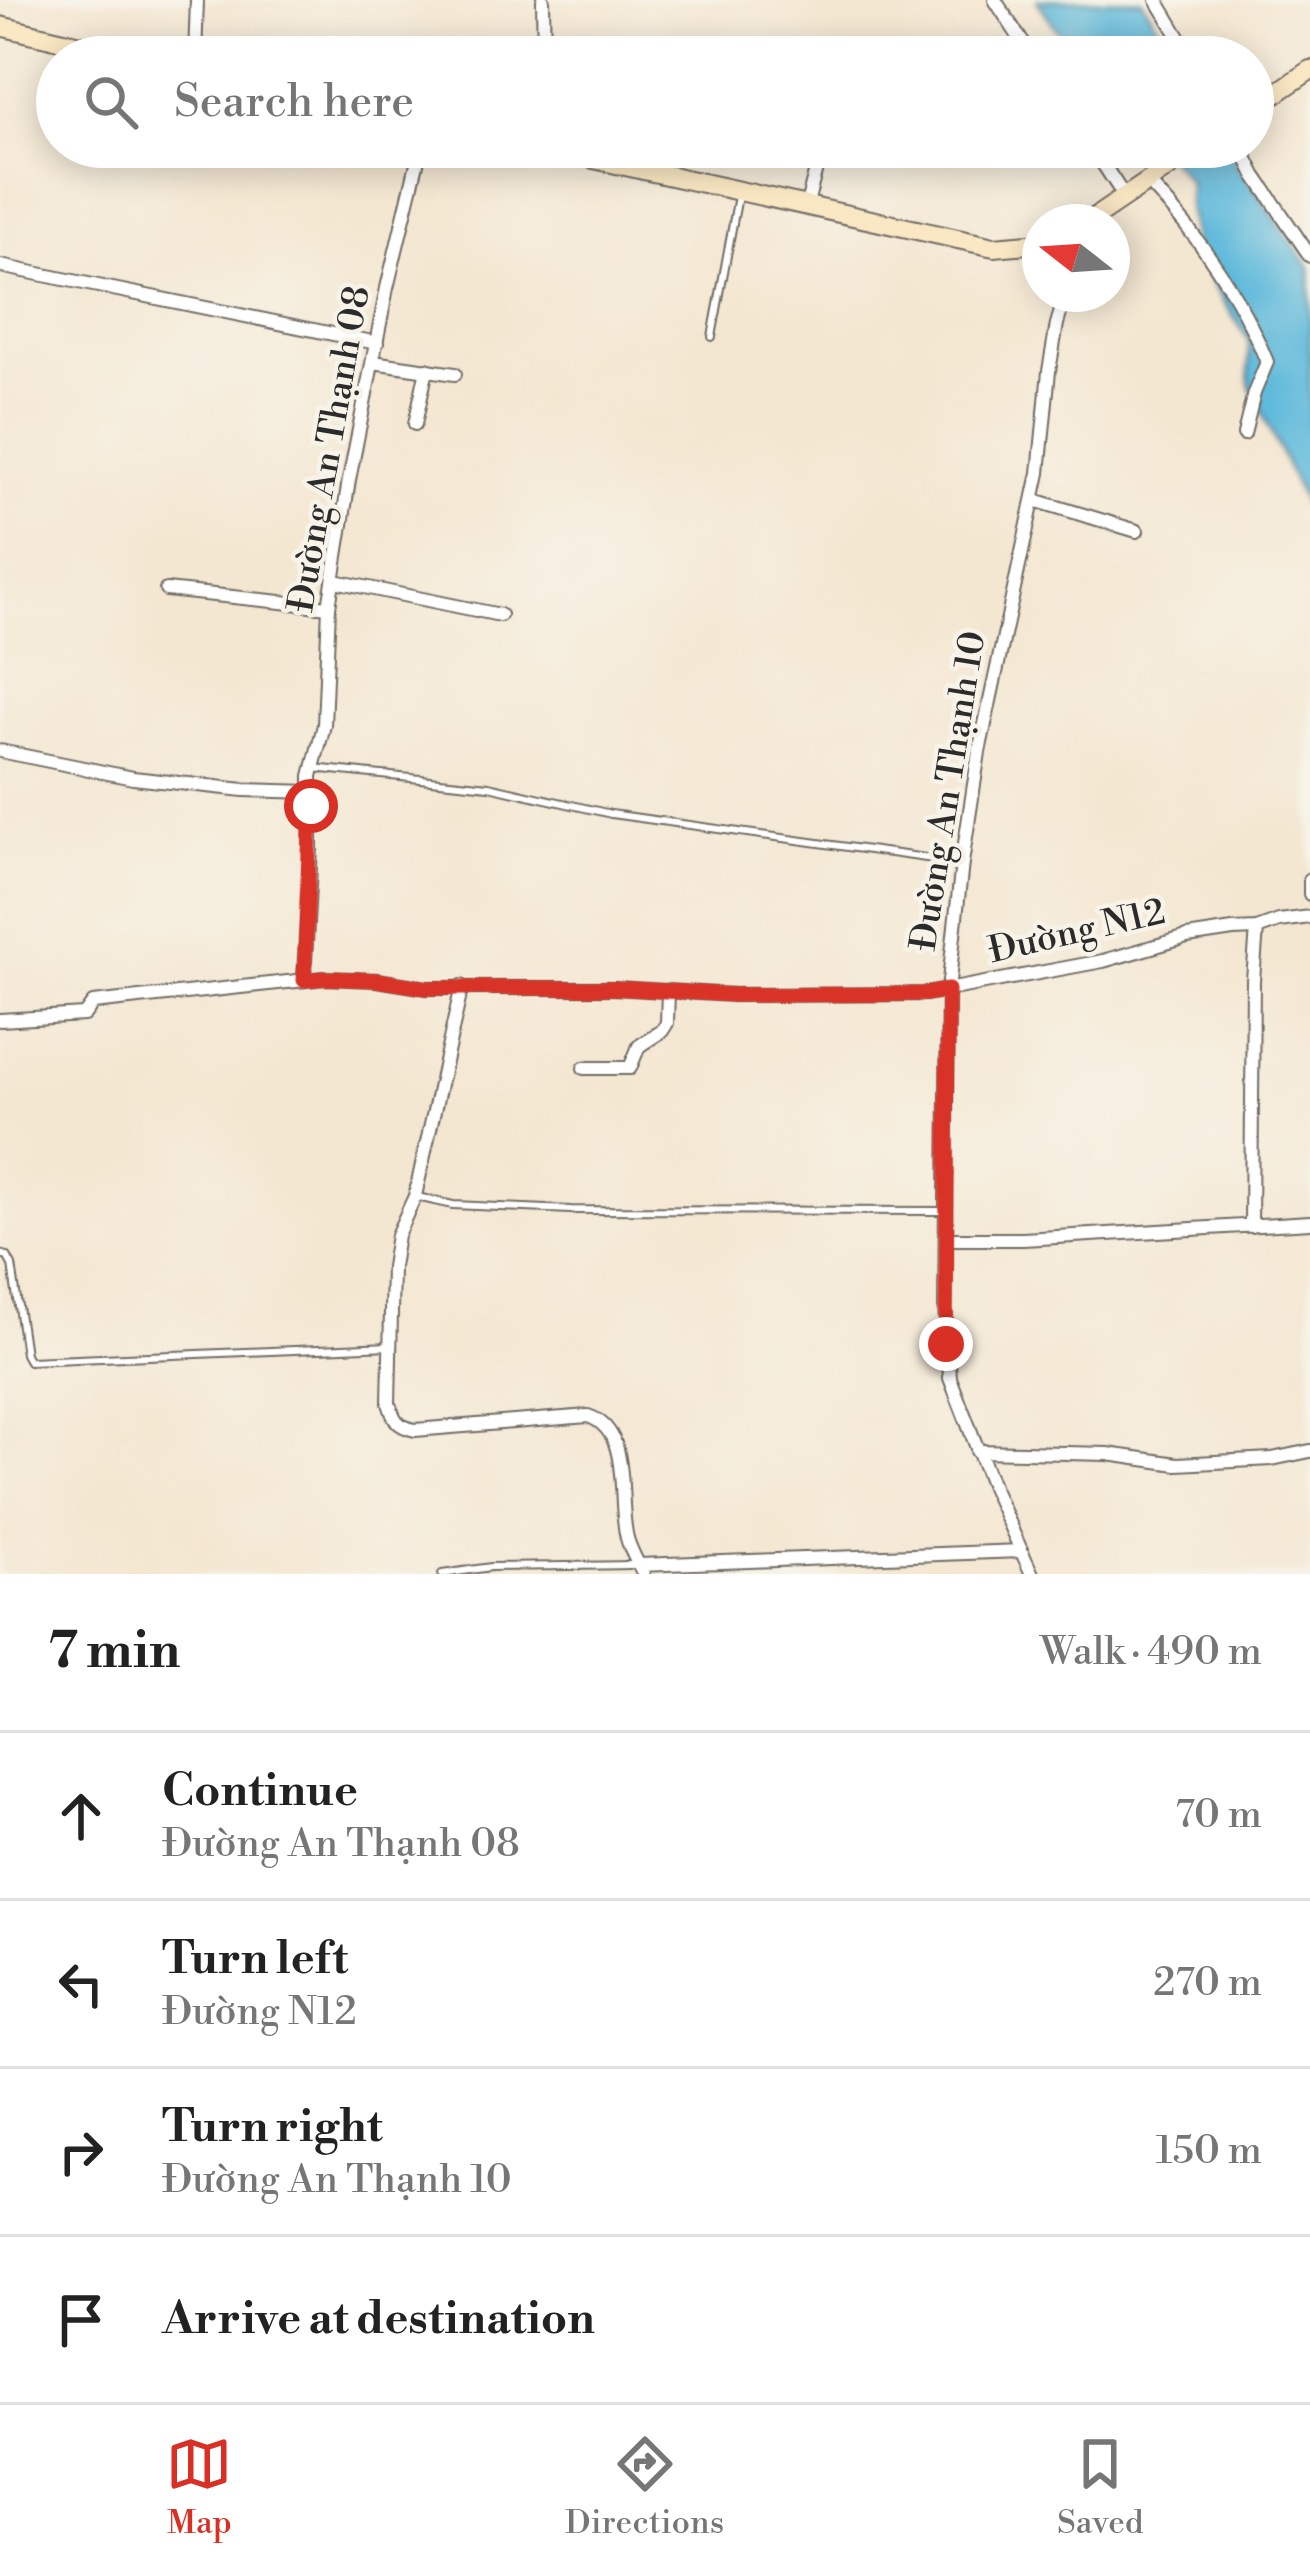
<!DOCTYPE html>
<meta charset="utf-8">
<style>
:root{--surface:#fff;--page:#f6f6f6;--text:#222;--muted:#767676;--line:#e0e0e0;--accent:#d93025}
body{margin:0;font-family:"Libre Bodoni",serif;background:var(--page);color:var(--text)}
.compass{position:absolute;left:1022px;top:204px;width:108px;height:108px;border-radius:50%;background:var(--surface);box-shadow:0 6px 30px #0003;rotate:287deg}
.stop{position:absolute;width:36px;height:36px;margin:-27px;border:9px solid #d93025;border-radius:50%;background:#fff}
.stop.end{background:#d93025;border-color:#fff;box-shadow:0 3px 12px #0008}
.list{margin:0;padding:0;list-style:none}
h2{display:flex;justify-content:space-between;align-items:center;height:156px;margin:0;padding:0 48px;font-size:51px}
h2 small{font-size:39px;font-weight:400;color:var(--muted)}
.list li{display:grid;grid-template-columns:78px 1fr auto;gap:36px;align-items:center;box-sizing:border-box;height:168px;padding:0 48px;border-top:3px solid var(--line)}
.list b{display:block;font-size:45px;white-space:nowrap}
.list p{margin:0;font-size:39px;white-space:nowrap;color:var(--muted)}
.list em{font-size:39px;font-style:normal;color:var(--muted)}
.icon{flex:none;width:66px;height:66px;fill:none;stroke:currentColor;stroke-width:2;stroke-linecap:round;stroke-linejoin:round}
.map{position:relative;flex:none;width:1310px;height:1574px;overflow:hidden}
.search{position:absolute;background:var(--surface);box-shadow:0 6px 30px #0003;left:36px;right:36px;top:36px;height:132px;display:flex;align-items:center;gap:30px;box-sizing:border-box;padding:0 42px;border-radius:66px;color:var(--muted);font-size:45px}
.sheet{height:828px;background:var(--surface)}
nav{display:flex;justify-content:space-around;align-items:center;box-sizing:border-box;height:168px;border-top:3px solid var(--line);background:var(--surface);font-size:33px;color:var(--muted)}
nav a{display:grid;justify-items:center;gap:6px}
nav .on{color:var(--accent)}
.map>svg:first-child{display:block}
.water{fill:#5eb9db;stroke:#447283;stroke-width:3}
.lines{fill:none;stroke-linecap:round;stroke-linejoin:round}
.service-casing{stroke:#716d65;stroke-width:10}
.minor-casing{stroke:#716d65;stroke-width:16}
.secondary-casing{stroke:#716d65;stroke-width:22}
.service{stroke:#fff;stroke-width:6}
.minor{stroke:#fff;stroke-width:12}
.secondary{stroke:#fae7c3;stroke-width:18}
.route{stroke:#d93025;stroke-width:15}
.labels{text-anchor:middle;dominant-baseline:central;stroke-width:9;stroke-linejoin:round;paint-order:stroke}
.street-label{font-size:36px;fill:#2b2b2b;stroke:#f7f3e8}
</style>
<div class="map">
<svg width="1310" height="1574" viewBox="0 0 1310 1574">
<rect width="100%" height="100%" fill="#f7f3e8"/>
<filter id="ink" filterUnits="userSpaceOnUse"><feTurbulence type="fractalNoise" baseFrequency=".00833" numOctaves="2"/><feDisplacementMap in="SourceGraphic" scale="24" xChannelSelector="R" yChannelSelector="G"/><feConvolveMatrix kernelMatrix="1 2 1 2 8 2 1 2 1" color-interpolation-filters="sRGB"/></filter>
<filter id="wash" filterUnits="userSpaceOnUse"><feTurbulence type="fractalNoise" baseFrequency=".004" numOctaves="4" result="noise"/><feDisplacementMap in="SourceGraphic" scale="48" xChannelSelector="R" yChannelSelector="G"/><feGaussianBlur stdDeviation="2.7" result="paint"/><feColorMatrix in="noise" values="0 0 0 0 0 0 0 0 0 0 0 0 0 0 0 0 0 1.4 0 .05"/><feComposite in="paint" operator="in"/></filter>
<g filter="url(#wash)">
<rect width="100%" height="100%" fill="#f4e7d2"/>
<g class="water">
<path d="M1037,0H1142L1178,57H1076Z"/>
<path d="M1155,147H1225L1310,268V517L1249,384V340L1217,291L1195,247L1188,205L1189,182L1168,156Z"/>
</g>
</g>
<g filter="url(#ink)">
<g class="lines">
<defs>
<g id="service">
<path d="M712,337L738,196"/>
<path d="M313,768L489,786L611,814L962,863"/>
<path d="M417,1197L453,1205L571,1210L943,1211"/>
<path d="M0,1254L7,1256L12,1265L25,1354L29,1361L390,1346"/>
<path d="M442,1574L491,1567L636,1565"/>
</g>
<g id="minor">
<path d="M543,0L544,57"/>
<path d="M995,0L1032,57"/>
<path d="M1157,0L1191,57"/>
<path d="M195,57L197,0"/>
<path d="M1092,147L1126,199"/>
<path d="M1241,147L1255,175L1310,256"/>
<path d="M1149,183C1198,235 1240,295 1267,362L1254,393L1244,434"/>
<path d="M806,207L822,147"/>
<path d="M0,266L377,343"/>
<path d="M373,362L455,374"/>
<path d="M415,424L427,369"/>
<path d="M1034,500L1137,531"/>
<path d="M335,581L500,615"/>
<path d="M166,590L329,607"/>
<path d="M0,751L133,778L244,790L311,792"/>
<path d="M1310,879V894"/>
<path d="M304,980L311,848V776L324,725L329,607L349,480L387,288L421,147"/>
<path d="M462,986L415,1196L397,1235L392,1267L389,1403C394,1420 397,1426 415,1430L588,1416C633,1431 617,1500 627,1538C630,1550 638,1563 643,1574"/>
<path d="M0,1020L84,1015L93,1003L325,978L377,980L427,988H614L734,995L926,994L1103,961L1187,937L1233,930L1257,929L1279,921L1310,917"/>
<path d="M584,1068H630L639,1046L662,1031L667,1023L668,991"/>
<path d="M1251,1226L1253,980L1257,929"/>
<path d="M946,1239H1023L1310,1222"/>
<path d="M977,1451L1108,1454L1177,1464L1272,1459L1310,1451"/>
<path d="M639,1565L1021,1551"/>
<path d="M1032,1574L993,1489L950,1378L945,1308L948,990L962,863L979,752L1039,473L1049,371L1057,324L1066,294"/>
</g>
<g id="secondary">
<path d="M0,26L132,57"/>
<path d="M1253,109L1310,70"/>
<path d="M539,147L994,247L1040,243"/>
<path d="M1088,222L1199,147"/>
</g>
</defs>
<use href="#service" class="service-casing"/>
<use href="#minor" class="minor-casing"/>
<use href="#secondary" class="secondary-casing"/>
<use href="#service" class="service"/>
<use href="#minor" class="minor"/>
<use href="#secondary" class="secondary"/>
</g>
</g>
<g class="lines" filter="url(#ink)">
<path class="route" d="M311,806L304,980L325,978L377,980L427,988H614L734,995L926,994L948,990L946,1344"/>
</g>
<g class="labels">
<g class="street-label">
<text transform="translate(330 449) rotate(-80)">Đường An Thạnh 08</text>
<text transform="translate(949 791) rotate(-81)">Đường An Thạnh 10</text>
<text transform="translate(1077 932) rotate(-13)">Đường N12</text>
</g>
</g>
</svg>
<svg class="compass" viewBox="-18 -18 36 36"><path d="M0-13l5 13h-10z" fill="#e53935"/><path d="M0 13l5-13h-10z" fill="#767676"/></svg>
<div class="stop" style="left:311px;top:806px"></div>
<div class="stop end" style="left:946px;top:1344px"></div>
<div class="search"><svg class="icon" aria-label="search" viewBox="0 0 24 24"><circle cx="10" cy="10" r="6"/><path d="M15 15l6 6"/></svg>Search here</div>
</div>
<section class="sheet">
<h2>7 min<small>Walk · 490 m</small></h2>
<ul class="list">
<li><svg class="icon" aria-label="ahead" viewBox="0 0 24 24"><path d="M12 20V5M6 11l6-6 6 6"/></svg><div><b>Continue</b><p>Đường An Thạnh 08</p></div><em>70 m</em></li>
<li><svg class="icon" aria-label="left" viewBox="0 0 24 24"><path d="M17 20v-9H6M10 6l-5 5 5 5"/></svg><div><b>Turn left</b><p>Đường N12</p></div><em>270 m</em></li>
<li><svg class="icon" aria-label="right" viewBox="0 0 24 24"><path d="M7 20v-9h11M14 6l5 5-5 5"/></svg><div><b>Turn right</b><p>Đường An Thạnh 10</p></div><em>150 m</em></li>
<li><svg class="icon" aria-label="arrive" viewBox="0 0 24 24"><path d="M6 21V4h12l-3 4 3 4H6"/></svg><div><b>Arrive at destination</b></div></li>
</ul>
</section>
<nav>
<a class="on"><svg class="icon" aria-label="map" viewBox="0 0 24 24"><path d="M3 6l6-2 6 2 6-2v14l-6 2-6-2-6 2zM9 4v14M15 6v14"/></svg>Map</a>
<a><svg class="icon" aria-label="directions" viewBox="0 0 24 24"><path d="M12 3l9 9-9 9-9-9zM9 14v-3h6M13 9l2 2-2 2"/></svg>Directions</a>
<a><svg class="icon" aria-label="saved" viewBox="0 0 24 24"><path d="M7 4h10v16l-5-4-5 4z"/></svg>Saved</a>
</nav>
